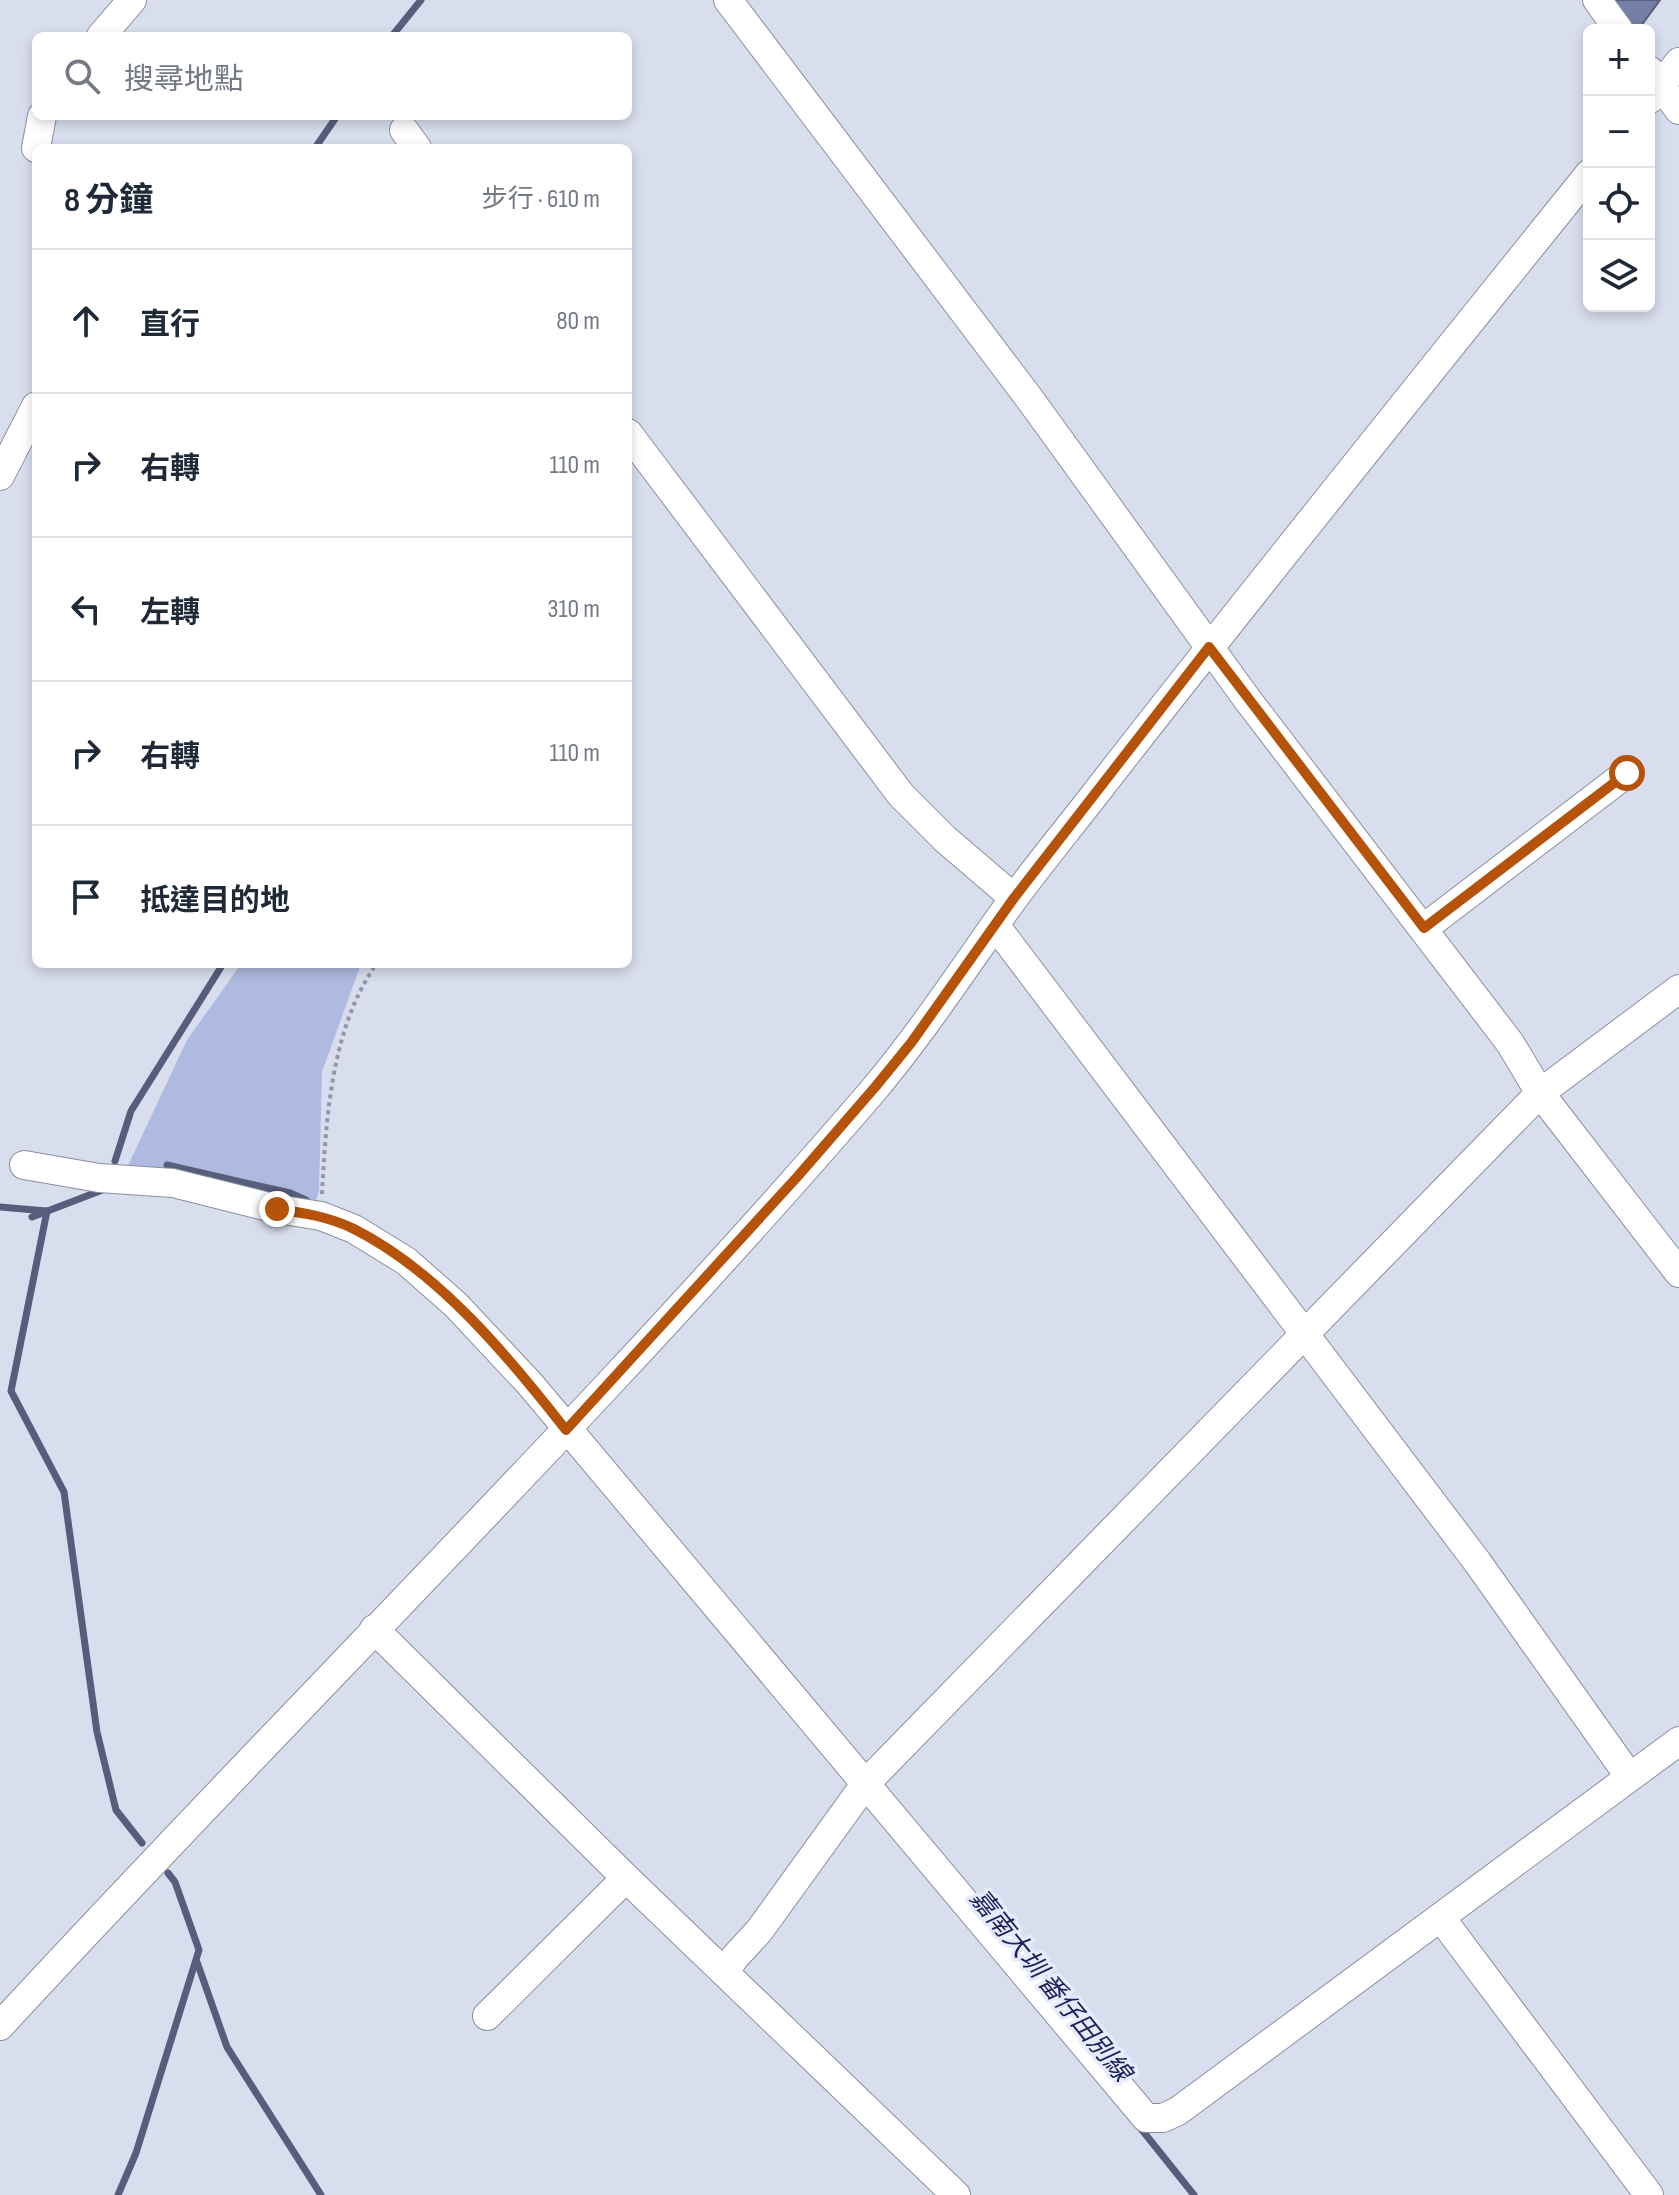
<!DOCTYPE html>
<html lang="zh-TW">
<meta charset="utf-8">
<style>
:root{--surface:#fff;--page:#f6f6f7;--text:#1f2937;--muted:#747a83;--line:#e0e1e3}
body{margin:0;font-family:"Sofia Sans Condensed","Noto Sans TC",sans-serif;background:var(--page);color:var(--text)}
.controls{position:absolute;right:24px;top:24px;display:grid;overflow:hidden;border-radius:12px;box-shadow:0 4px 12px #0003}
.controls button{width:72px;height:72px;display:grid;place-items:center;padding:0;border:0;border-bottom:2px solid var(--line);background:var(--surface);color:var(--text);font:40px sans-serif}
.stop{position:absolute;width:24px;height:24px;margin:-18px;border:6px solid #b45309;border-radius:50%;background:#fff}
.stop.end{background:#b45309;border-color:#fff;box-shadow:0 2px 8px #0008}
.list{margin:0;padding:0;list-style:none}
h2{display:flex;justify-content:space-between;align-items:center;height:104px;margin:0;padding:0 32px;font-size:34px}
h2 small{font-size:26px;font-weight:400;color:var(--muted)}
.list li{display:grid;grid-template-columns:52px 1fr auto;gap:24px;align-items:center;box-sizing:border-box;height:144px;padding:0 32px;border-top:2px solid var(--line)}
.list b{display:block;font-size:30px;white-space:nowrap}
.list em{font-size:26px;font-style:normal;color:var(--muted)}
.icon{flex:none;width:44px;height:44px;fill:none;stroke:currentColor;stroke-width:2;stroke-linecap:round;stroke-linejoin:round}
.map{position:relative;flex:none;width:1679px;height:2195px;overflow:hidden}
.search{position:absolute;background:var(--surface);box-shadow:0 4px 12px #0003;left:32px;top:32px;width:600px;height:88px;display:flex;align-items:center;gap:20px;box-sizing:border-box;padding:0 28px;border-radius:12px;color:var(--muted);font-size:30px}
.panel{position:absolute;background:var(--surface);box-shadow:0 4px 12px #0003;left:32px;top:144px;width:600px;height:824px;border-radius:12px}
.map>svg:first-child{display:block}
.green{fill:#b0bae1}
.water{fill:#757fa7;stroke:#575e7c;stroke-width:2}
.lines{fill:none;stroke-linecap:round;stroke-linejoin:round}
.stream{stroke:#575e7c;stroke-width:7}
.minor-casing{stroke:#8a8f9f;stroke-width:30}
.path{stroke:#9397a4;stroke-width:4;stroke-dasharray:4 4;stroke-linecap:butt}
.minor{stroke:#fff;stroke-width:28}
.route{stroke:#b45309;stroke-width:10}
.labels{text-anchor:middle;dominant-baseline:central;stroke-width:7;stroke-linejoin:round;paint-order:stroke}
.water-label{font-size:26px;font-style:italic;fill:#1d2357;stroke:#e6ebfd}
</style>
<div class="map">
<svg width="1679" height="2195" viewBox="0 0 1679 2195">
<rect width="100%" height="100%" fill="#d9deef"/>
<path class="green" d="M241,964H361L322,1072L319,1191L315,1205L124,1174L187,1040Z"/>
<path class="water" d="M1589,0H1660L1638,30H1617Z"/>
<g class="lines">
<g class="stream">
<path d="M392,36L421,0"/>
<path d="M315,148L337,116"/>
<path d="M115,1161L131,1111L223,964"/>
<path d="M167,1165L290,1193L306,1200"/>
<path d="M0,1207L46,1211"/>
<path d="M47,1211L11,1391L64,1492L97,1732L116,1810L142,1843"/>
<path d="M32,1217L105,1189"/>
<path d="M197,1962L227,2047L321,2195"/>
<path d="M1138,2125L1194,2195"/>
<path d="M118,2195L136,2153L199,1950L175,1882L168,1873"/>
</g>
<defs>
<g id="minor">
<path d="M728,0L1029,398L1247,699L1510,1043L1540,1093L1679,1273"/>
<path d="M1597,0L1619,30"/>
<path d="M101,36L132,0"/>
<path d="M1649,70L1679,110"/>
<path d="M1650,99L1679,62"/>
<path d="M404,130L417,148"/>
<path d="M36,148L42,116"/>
<path d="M628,433L901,795L945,839L1014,898"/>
<path d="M0,476L36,406"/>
<path d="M995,925L1478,1563L1629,1776"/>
<path d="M1424,928L1627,773"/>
<path d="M24,1165L99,1178L173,1183L277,1209L321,1216L354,1229L406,1261L456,1305L530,1384L1146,2118H1163L1178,2111L1679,1741"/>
<path d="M374,1629L626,1878L956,2195"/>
<path d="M1441,1918L1649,2195"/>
<path d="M725,1972L735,1957L759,1931L866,1783L1540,1093L1679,989"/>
<path d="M487,2016L626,1878"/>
<path d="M0,2026C288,1713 593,1416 871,1093C921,1034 964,968 1009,905C1035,869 1064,834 1092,798C1255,588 1422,382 1589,174"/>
</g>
</defs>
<use href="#minor" class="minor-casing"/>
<path class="path" d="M322,1194C326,1120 331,1032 373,969V964"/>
<use href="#minor" class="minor"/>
</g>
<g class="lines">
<path class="route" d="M277,1209C304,1213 330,1217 354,1229C438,1271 509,1357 566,1430L798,1176L876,1086L911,1043L1014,898L1209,647L1424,928L1627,773"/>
</g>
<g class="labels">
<g class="water-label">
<text transform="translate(1050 1986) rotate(51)">嘉南大圳 番仔田別線</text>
</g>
</g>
</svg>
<div class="controls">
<button>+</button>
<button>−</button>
<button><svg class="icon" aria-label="locate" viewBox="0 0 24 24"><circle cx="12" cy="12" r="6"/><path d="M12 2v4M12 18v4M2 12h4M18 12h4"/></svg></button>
<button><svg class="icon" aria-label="layers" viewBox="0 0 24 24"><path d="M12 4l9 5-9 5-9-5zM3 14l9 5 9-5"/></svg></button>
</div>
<div class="stop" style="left:1627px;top:773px"></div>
<div class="stop end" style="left:277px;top:1209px"></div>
<div class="search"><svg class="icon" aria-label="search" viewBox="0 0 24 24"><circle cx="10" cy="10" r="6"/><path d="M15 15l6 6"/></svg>搜尋地點</div>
<section class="panel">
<h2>8 分鐘<small>步行 · 610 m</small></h2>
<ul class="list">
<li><svg class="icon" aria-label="ahead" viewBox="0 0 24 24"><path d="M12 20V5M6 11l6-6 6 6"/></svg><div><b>直行</b></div><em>80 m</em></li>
<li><svg class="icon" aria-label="right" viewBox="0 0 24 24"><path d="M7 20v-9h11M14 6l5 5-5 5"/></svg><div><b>右轉</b></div><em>110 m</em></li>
<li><svg class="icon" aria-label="left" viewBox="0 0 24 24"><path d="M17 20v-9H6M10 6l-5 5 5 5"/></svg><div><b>左轉</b></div><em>310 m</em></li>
<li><svg class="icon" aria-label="right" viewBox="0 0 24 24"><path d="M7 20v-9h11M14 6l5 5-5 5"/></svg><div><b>右轉</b></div><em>110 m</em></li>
<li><svg class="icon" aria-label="arrive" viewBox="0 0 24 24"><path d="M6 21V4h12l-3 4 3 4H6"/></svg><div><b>抵達目的地</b></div></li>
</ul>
</section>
</div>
